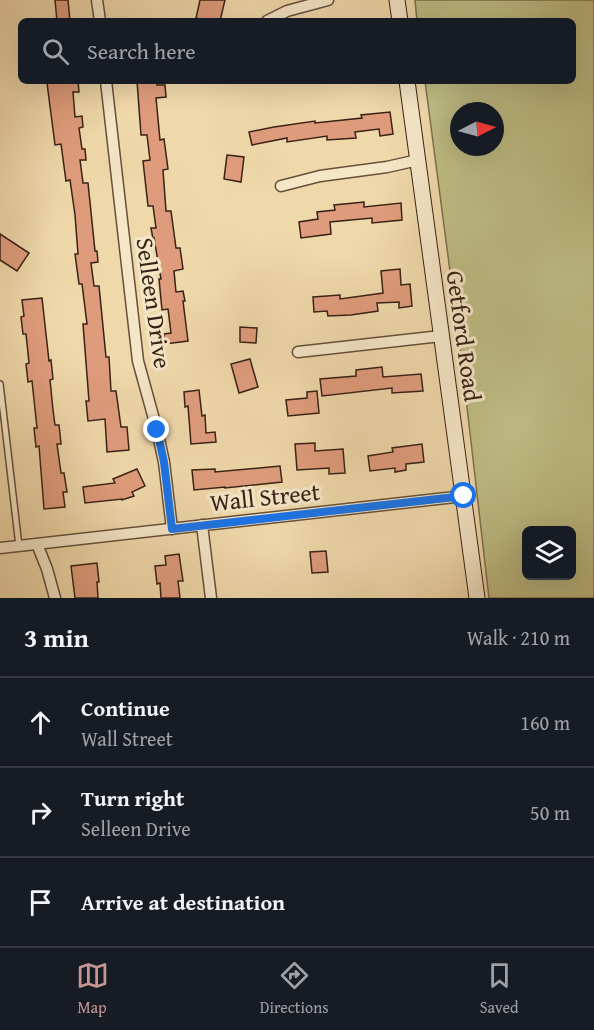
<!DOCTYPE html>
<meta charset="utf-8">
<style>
:root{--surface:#171b24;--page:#20242c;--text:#f1f3f6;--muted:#9ea1a6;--line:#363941;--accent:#c59692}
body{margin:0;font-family:"Gentium Book Plus",serif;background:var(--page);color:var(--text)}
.controls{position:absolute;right:18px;bottom:18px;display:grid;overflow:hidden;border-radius:9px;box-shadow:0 6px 24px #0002}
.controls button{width:54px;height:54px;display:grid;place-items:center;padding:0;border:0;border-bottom:2px solid var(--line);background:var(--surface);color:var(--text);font:30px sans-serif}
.compass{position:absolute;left:450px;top:102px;width:54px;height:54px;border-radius:50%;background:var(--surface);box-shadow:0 6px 24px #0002;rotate:84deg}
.stop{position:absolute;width:18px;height:18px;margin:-14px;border:4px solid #1a73e8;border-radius:50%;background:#fff}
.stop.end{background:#1a73e8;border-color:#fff;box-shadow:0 2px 6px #0008}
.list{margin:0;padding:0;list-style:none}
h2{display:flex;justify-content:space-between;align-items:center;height:78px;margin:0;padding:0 24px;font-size:26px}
h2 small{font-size:20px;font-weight:400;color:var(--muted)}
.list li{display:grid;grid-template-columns:39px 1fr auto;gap:18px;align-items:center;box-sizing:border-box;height:90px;padding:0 24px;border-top:2px solid var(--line)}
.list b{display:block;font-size:22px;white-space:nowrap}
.list p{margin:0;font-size:20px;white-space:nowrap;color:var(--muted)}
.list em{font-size:20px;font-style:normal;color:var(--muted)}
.icon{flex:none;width:33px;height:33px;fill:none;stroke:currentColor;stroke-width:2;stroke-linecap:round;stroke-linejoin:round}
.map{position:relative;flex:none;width:594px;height:598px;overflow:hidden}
.search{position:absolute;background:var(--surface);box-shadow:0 6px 24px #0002;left:18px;right:18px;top:18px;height:66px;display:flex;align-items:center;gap:15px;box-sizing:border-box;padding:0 21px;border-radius:9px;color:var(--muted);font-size:22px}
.sheet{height:348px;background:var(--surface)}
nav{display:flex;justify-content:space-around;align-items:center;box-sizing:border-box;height:84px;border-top:2px solid var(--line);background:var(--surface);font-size:16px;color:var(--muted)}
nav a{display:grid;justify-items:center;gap:3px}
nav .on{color:var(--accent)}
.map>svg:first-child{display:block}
.green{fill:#bfbd84;stroke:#7c704d;stroke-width:1.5;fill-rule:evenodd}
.building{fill:#df9c7c;stroke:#392216;stroke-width:1.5}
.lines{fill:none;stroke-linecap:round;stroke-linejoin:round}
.lane-casing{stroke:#66503b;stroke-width:8}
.street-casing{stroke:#66503b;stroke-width:13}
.secondary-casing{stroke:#392216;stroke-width:17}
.lane{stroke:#f5e6c8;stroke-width:5}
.street{stroke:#f5e6c8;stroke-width:10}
.secondary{stroke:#f5e6c8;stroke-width:15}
.route{stroke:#1a73e8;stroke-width:8}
.labels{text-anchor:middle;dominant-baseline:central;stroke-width:6;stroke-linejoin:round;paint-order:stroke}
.street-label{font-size:24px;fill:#392216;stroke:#f5e6c8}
</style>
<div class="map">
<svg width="594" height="598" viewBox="0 0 594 598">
<rect width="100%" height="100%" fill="#efd8aa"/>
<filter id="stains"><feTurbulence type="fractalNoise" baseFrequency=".00333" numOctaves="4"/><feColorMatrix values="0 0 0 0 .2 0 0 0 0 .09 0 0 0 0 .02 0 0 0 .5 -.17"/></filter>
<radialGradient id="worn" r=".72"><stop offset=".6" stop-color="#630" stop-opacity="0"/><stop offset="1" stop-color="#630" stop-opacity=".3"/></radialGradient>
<path class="green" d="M415,0H594V598H489L461,355L425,81H573V21H417ZM459,111H495V147H459ZM572,530V576H526V530Z"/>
<g class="building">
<path d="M55,0H68L70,21H57Z"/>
<path d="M200,0H225L220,21H208L196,18Z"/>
<path d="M70,81H78L79,92H73L75,117L82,116L83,127L79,128L82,149H85L86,160H80L83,183H88L95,251H97L98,262L91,263L94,286H99L106,357H109L111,391H116L121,427H127L129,450L107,452L105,419L88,421L86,401H89L83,324H87L82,284H79L75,254H78L75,215L70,180L66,181L61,144L55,145L47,83Z"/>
<path d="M137,81H156L157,85H165L166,97L156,98L160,140L164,139L168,169L163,170L166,211H171L176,248H180L183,269L174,271L176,292L183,291L185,301H183L188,341L165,344L164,334L171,333L168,309L162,310L159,279H161L154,238L153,239L151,228H156L153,206H148L143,161L150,160L147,135H141Z"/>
<path d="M390,112L393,134L380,136L379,129L355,132L356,138L327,140V136L287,142V138L252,145L249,132L274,127L315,121V123L362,118L361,115Z"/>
<path d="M227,155L244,157L241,182L224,179Z"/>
<path d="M364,202V207L401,203L402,220L372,223V218L330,222L331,234L301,238L299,222L318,219L317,212L335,210L334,205Z"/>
<path d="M0,234L29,253L17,271L0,260Z"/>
<path d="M400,269L401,285L410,284L412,306L399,308V302L377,303L378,311L351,315L328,316L327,311L314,312L313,297L340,295V299L383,293L381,271Z"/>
<path d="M42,298L49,361L51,360L53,379L50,380L53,410L55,425H59L61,444H57L61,473H64L67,492H63L65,507L44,509L39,446L36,447L34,428H37L32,381L28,382L26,364L29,363L26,334H23L21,317L24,316L22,300Z"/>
<path d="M240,327L257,328L256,343L240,342Z"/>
<path d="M250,359L258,387L239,393L231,364Z"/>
<path d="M382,367L383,377L421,374L423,391L392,393V388L322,396L320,379L356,376V370Z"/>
<path d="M199,390L202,416L205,415L206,433L215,432L216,442L191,444L188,406L185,407L184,392Z"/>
<path d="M317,391L319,413L288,416L286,400L307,398V392Z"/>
<path d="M315,443V451L343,449L345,473L329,474V468L297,470L295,444Z"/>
<path d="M422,444L424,462L406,464V470L395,472V468L370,471L368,456L393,452L392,448Z"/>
<path d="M280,466L282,482L225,488V487L194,490L192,470L215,469V472Z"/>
<path d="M137,469L145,486L132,492L134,496L122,500V499L85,503L83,487L115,483L113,479Z"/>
<path d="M326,551L328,572L312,573L310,552Z"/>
<path d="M179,554L183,581H178L180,598H161L160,583L157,584L155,566L166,565L165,556Z"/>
<path d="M97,563L99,582H97L98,598H75L71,566Z"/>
</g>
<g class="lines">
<defs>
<path id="lane" d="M0,384L19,546"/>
<g id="street">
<path d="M97,0L100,21"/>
<path d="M267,21L287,11L328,0"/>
<path d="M106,81L138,361L157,430L164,462L172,529"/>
<path d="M281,186L320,176L387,167L418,160"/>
<path d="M298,352L441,336"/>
<path d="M202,525L211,598"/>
<path d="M37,544L47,569L55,598"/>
<path d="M0,548L464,496"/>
</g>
<g id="secondary">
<path d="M397,0L400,21"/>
<path d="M407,81L477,598"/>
</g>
</defs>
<use href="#lane" class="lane-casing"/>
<use href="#street" class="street-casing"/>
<use href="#secondary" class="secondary-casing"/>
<use href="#lane" class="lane"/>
<use href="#street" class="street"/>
<use href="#secondary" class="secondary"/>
</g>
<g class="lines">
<path class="route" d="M157,430L164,462L172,529L464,496"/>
</g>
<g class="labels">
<g class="street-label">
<text transform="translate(154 303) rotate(82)">Selleen Drive</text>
<text transform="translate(464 336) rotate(82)">Getford Road</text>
<text transform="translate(265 497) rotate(-6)">Wall Street</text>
</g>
</g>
<rect width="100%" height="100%" filter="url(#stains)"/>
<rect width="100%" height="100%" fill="url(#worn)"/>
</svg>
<div class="controls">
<button><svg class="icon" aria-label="layers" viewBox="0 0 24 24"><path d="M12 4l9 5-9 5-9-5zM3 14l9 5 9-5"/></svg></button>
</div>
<svg class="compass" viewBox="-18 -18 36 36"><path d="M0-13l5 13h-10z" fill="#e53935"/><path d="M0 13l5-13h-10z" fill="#9ea1a6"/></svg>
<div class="stop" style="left:464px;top:496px"></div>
<div class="stop end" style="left:157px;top:430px"></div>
<div class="search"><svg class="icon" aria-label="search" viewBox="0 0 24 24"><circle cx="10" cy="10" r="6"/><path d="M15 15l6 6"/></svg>Search here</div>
</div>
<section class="sheet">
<h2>3 min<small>Walk · 210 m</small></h2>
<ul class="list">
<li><svg class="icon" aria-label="ahead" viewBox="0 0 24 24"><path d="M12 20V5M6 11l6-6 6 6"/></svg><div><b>Continue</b><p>Wall Street</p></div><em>160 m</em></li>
<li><svg class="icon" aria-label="right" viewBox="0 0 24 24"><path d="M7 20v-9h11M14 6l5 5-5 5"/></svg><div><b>Turn right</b><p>Selleen Drive</p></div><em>50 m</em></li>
<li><svg class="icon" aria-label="arrive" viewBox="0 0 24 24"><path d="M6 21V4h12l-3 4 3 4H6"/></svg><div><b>Arrive at destination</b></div></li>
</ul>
</section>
<nav>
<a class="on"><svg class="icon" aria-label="map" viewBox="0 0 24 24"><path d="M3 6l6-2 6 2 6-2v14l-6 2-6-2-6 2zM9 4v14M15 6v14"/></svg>Map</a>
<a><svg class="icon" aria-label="directions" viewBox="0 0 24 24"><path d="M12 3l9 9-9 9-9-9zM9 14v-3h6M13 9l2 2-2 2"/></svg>Directions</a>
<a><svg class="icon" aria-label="saved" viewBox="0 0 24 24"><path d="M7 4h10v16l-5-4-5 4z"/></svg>Saved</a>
</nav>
